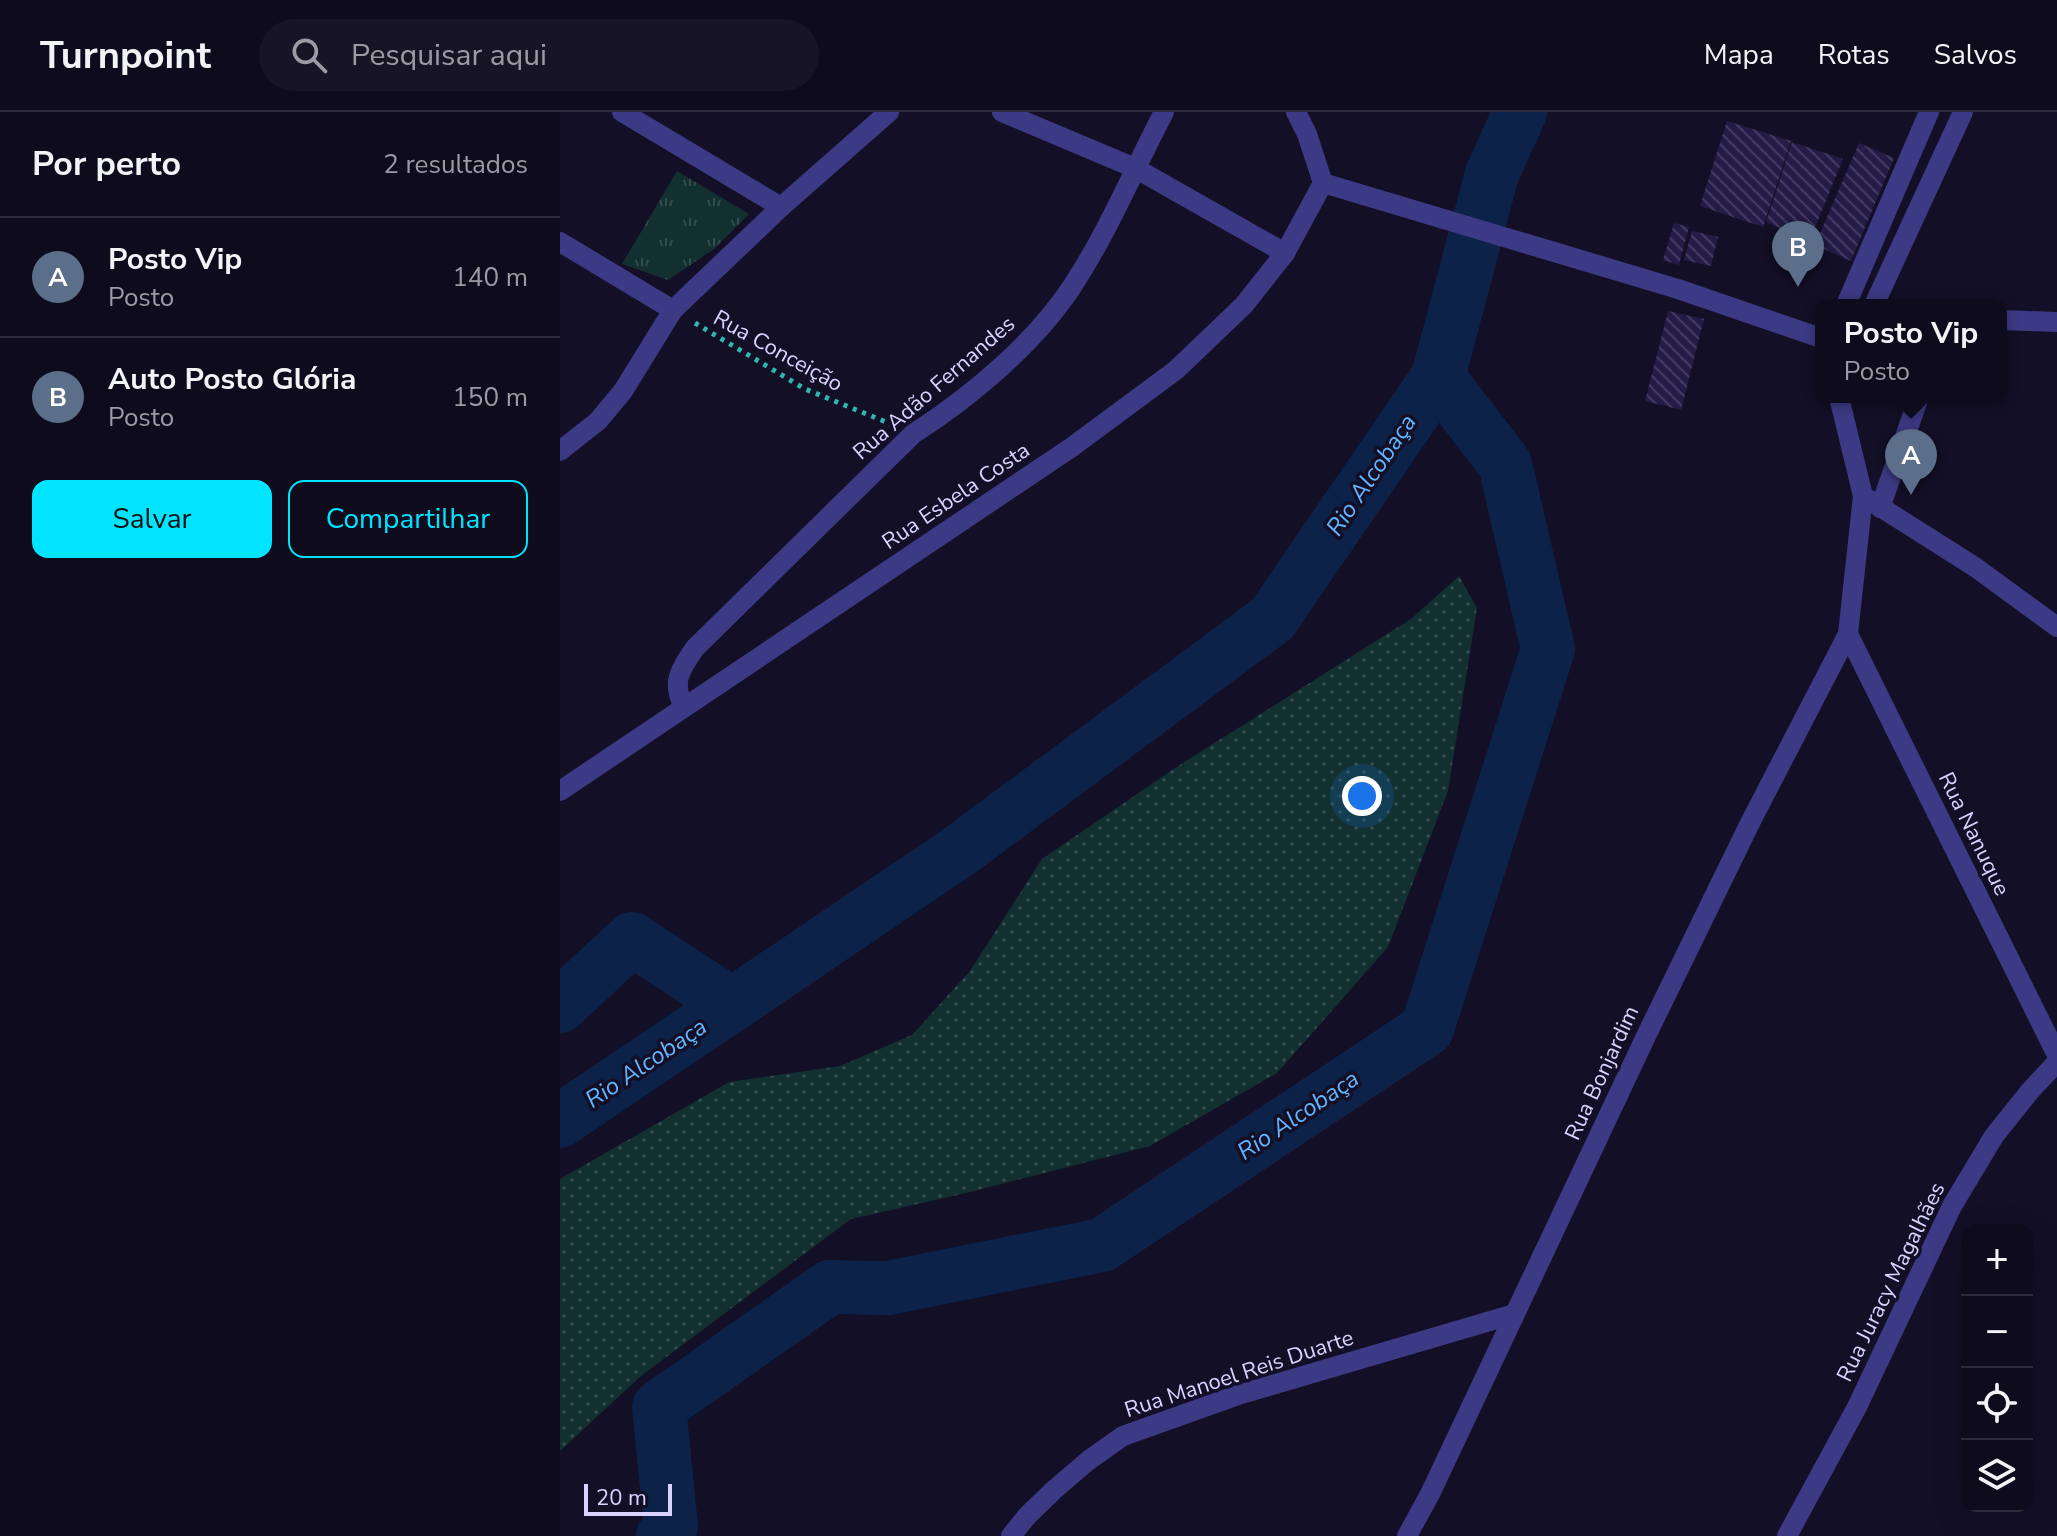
<!DOCTYPE html>
<html lang="pt">
<meta charset="utf-8">
<style>
:root{--surface:#0e0b1c;--page:#171425;--text:#f1f3f6;--muted:#9b9ba3;--line:#2e2b3b;--accent:#00e5ff}
body{margin:0;font-family:"Nunito Sans",sans-serif;background:var(--page);color:var(--text)}
.controls{position:absolute;right:24px;bottom:24px;display:grid;overflow:hidden;border-radius:16px;box-shadow:0 8px 32px #0002}
.controls button{width:72px;height:72px;display:grid;place-items:center;padding:0;border:0;border-bottom:2px solid var(--line);background:var(--surface);color:var(--text);font:40px sans-serif}
.scale{position:absolute;left:24px;bottom:20px;width:88px;box-sizing:border-box;padding-left:8px;border:4px solid #d9d4ff;border-top:0;font-size:22px;line-height:28px;white-space:nowrap;color:#d9d4ff;-webkit-text-stroke:6px #130f26;paint-order:stroke}
.you{position:absolute;left:802px;top:684px;width:28px;height:28px;margin:-20px;border:6px solid #fff;border-radius:50%;background:#1a73e8;box-shadow:0 0 0 12px #1a73e833}
.badge{display:grid;place-items:center;width:52px;height:52px;border-radius:50%;background:var(--accent);color:#fff;font-size:26px;font-weight:700}
.pin{position:absolute;translate:-50% -66px;filter:drop-shadow(0 2px 4px #0008)}
.pin::after{content:'';position:absolute;top:42px;width:28px;height:24px;background:inherit;clip-path:polygon(0 0,100% 0,50% 100%)}
.popup{position:absolute;left:1255px;top:187px;width:192px;height:104px;box-sizing:border-box;display:grid;place-content:center;border-radius:16px;background:var(--surface);filter:drop-shadow(0 2px 6px #0005);font-size:26px;white-space:nowrap;color:var(--muted)}
.popup b{font-size:30px;color:var(--text)}
.popup::after{content:'';position:absolute;left:50%;top:100%;margin-left:-16px;border:16px solid transparent;border-top-color:var(--surface)}
.list{margin:0;padding:0;list-style:none}
h2{display:flex;justify-content:space-between;align-items:center;height:104px;margin:0;padding:0 32px;font-size:34px}
h2 small{font-size:26px;font-weight:400;color:var(--muted)}
.list li{display:grid;grid-template-columns:52px 1fr auto;gap:24px;align-items:center;box-sizing:border-box;height:120px;padding:0 32px;border-top:2px solid var(--line)}
.list b{display:block;font-size:30px;white-space:nowrap}
.list p{margin:0;font-size:26px;white-space:nowrap;color:var(--muted)}
.list em{font-size:26px;font-style:normal;color:var(--muted)}
.actions{display:flex;gap:16px;padding:24px 32px}
.actions a{flex:1;padding:18px 0;border:2px solid var(--accent);border-radius:16px;text-align:center;font-size:28px;color:var(--accent)}
.actions .main{background:var(--accent);color:#111}
.icon{flex:none;width:44px;height:44px;fill:none;stroke:currentColor;stroke-width:2;stroke-linecap:round;stroke-linejoin:round}
.map{position:relative;flex:none;width:1497px;height:1424px;overflow:hidden}
header{display:flex;align-items:center;gap:48px;box-sizing:border-box;height:112px;padding:0 40px;background:var(--surface);border-bottom:2px solid var(--line)}
header strong{font-size:38px}
nav{display:flex;gap:44px;margin-inline-start:auto;font-size:28px}
.search{width:560px;height:72px;background:var(--page);display:flex;align-items:center;gap:20px;box-sizing:border-box;padding:0 28px;border-radius:44px;color:var(--muted);font-size:30px}
main{display:flex}
aside{flex:1;background:var(--surface)}
.map>svg:first-child{display:block}
.grass{fill:url(#grass-dots)}
.park{fill:url(#park-tufts)}
.lines{fill:none;stroke-linecap:round;stroke-linejoin:round}
.river{stroke:#0c2248;stroke-width:54}
.building{fill:url(#building-back-hatch)}
.path{stroke:#2fb8b0;stroke-width:5;stroke-dasharray:4 6;stroke-linecap:butt}
.minor{stroke:#3d3a85;stroke-width:20}
.labels{text-anchor:middle;dominant-baseline:central;stroke-width:7;stroke-linejoin:round;paint-order:stroke}
.street-label{font-size:22px;fill:#d9d4ff;stroke:#130f26}
.water-label{font-size:24px;font-style:italic;fill:#62b6ff;stroke:#130f26}
</style>
<header>
<strong>Turnpoint</strong>
<div class="search"><svg class="icon" aria-label="search" viewBox="0 0 24 24"><circle cx="10" cy="10" r="6"/><path d="M15 15l6 6"/></svg>Pesquisar aqui</div>
<nav><a>Mapa</a><a>Rotas</a><a>Salvos</a></nav>
</header>
<main>
<aside>
<h2>Por perto<small>2 resultados</small></h2>
<ul class="list">
<li><span class="badge" style="background:#5c6f8a">A</span><div><b>Posto Vip</b><p>Posto</p></div><em>140 m</em></li>
<li><span class="badge" style="background:#5c6f8a">B</span><div><b>Auto Posto Glória</b><p>Posto</p></div><em>150 m</em></li>
</ul>
<div class="actions"><a class="main">Salvar</a><a>Compartilhar</a></div>
</aside>
<div class="map">
<svg width="1497" height="1424" viewBox="0 0 1497 1424">
<defs>
<pattern id="grass-dots" width="8" height="8" patternUnits="userSpaceOnUse" patternTransform="scale(2)"><rect width="8" height="8" fill="#12302f"/><path d="M2 2h.1M6 6h.1" fill="none" stroke="#344d4e" stroke-width="1.8" stroke-linecap="round"/></pattern>
<pattern id="park-tufts" width="24" height="20" patternUnits="userSpaceOnUse" patternTransform="scale(2)"><rect width="24" height="20" fill="#12302f"/><path d="M3 7l-1-3M5 7V3M7 7l1-3M15 17l-1-3M17 17v-4M19 17l1-3" fill="none" stroke="#344d4e"/></pattern>
<pattern id="building-back-hatch" width="6" height="6" patternUnits="userSpaceOnUse" patternTransform="scale(2)"><rect width="6" height="6" fill="#241b47"/><path d="M-1 5l2 2M0 0l6 6M5-1l2 2" fill="none" stroke="#433b63"/></pattern>
</defs>
<rect width="100%" height="100%" fill="#130f26"/>
<path class="grass" d="M899,464L917,496L888,679L828,835L717,961L590,1034L402,1082L291,1107L81,1264L0,1339V1067L169,970L280,954L352,923L410,859L482,747L615,656L851,507Z"/>
<path class="park" d="M117,59L189,102L154,137L108,168L62,152Z"/>
<g class="lines">
<g class="river">
<path d="M0,894L72,827L173,893"/>
<path d="M0,1009L398,740L712,507L878,265"/>
<path d="M103,1424L111,1414L99,1295L270,1175L328,1176L542,1133L867,917L988,537L945,352L878,265L932,62L960,0"/>
</g>
</g>
<g class="building">
<path d="M1167,9L1231,29L1203,115L1140,94Z"/>
<path d="M1232,30L1283,47L1249,130L1206,110Z"/>
<path d="M1299,31L1334,46L1291,149L1255,133Z"/>
<path d="M1114,111L1129,115L1119,153L1103,148Z"/>
<path d="M1132,119L1158,125L1151,154L1124,148Z"/>
<path d="M1108,199L1144,207L1121,298L1085,289Z"/>
</g>
<g class="lines">
<path class="path" d="M135,211L245,277L331,312"/>
<g class="minor">
<path d="M62,0L221,95"/>
<path d="M442,0L575,56L725,141"/>
<path d="M736,0L747,22L763,71"/>
<path d="M763,71L1118,177L1261,226"/>
<path d="M0,130L113,198"/>
<path d="M1286,193L1369,0"/>
<path d="M1314,193L1403,0"/>
<path d="M1441,208L1497,210"/>
<path d="M0,339L38,309L63,279L113,198L221,95L329,0"/>
<path d="M1303,384L1415,455L1497,515"/>
<path d="M1320,396L1359,285"/>
<path d="M1288,522L1497,943"/>
<path d="M124,595C111,570 120,558 135,536L353,322C411,285 476,230 513,173C549,118 574,57 604,0"/>
<path d="M0,679L512,335L616,258L684,193L725,141L763,71"/>
<path d="M451,1424L467,1404L495,1377L529,1348L563,1324L678,1283L954,1202"/>
<path d="M847,1424L870,1382L1087,922L1191,709L1288,522L1303,384L1279,285"/>
<path d="M1227,1424L1297,1295L1392,1094L1434,1024L1470,979L1497,950"/>
</g>
</g>
<g class="labels">
<g class="street-label">
<text transform="translate(218 239) rotate(29)">Rua Conceição</text>
<text transform="translate(374 276) rotate(-41)">Rua Adão Fernandes</text>
<text transform="translate(396 384) rotate(-34)">Rua Esbela Costa</text>
<text transform="translate(1414 722) rotate(64)">Rua Nanuque</text>
<text transform="translate(1042 961) rotate(-65)">Rua Bonjardim</text>
<text transform="translate(1331 1170) rotate(-64)">Rua Juracy Magalhães</text>
<text transform="translate(679 1262) rotate(-18)">Rua Manoel Reis Duarte</text>
</g>
<g class="water-label">
<text transform="translate(811 363) rotate(-56)">Rio Alcobaça</text>
<text transform="translate(86 951) rotate(-34)">Rio Alcobaça</text>
<text transform="translate(738 1003) rotate(-34)">Rio Alcobaça</text>
</g>
</g>
</svg>
<div class="controls">
<button>+</button>
<button>−</button>
<button><svg class="icon" aria-label="locate" viewBox="0 0 24 24"><circle cx="12" cy="12" r="6"/><path d="M12 2v4M12 18v4M2 12h4M18 12h4"/></svg></button>
<button><svg class="icon" aria-label="layers" viewBox="0 0 24 24"><path d="M12 4l9 5-9 5-9-5zM3 14l9 5 9-5"/></svg></button>
</div>
<div class="scale">20 m</div>
<div class="you"></div>
<div class="pin badge" style="left:1351px;top:383px;background:#5c6f8a">A</div>
<div class="popup"><b>Posto Vip</b>Posto</div>
<div class="pin badge" style="left:1238px;top:175px;background:#5c6f8a">B</div>
</div>
</main>
